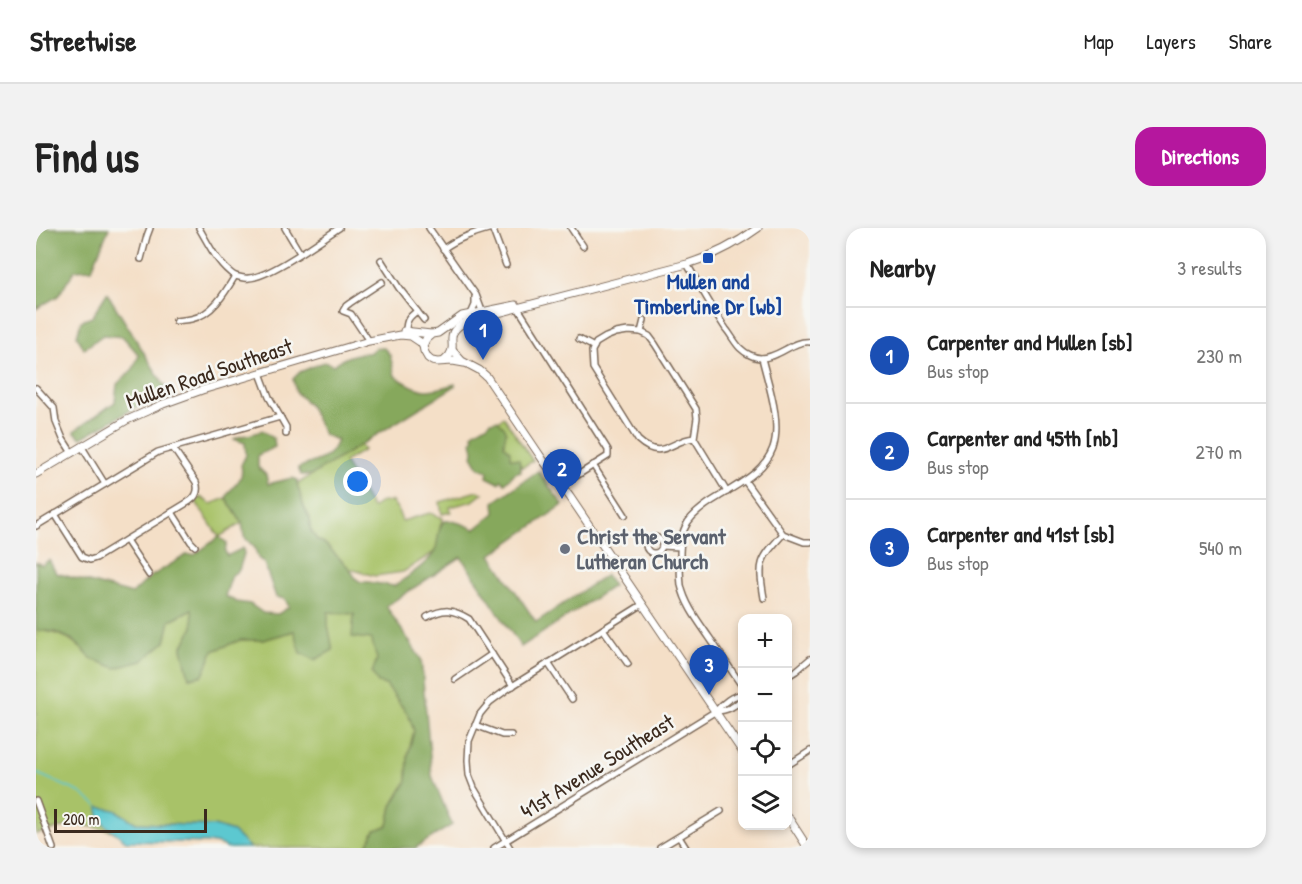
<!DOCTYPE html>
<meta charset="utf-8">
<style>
:root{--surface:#fff;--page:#f2f2f2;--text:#222;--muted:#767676;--line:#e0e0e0;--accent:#b5179e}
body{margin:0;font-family:"Patrick Hand",sans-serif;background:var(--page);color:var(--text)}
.controls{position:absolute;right:18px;bottom:18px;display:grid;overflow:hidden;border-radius:12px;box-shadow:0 3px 9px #0003}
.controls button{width:54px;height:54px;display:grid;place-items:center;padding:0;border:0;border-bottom:2px solid var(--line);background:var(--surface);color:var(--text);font:30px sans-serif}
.scale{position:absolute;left:18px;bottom:15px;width:153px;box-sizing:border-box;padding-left:6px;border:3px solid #3b2a1e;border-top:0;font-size:16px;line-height:21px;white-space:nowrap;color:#3b2a1e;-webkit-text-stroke:4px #f6f6f2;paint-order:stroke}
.you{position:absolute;left:322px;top:254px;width:21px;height:21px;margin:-15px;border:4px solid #fff;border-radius:50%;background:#1a73e8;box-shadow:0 0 0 9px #1a73e833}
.badge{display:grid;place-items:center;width:39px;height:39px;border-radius:50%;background:var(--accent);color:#fff;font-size:20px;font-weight:700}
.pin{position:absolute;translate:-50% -50px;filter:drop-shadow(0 2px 3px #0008)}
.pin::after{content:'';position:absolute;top:32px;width:21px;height:18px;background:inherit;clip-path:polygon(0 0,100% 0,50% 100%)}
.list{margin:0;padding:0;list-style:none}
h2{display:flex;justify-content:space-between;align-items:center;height:78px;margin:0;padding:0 24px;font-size:26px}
h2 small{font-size:20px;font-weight:400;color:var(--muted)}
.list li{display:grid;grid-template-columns:39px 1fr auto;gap:18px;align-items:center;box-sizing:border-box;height:96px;padding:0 24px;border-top:2px solid var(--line)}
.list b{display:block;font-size:22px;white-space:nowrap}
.list p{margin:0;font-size:20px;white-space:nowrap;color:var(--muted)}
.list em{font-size:20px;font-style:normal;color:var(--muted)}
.icon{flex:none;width:33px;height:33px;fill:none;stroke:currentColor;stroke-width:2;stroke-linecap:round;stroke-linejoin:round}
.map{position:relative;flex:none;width:774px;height:620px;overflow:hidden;border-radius:18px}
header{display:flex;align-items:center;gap:36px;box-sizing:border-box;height:84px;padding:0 30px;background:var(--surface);border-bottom:2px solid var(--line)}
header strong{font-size:28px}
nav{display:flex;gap:33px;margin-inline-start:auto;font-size:21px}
.intro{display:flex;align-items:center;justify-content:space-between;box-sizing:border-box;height:144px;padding:0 36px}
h1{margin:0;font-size:42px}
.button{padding:15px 27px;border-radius:18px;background:var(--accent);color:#fff;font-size:21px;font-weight:700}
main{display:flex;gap:36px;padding:0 36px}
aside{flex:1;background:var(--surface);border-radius:18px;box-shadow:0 3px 9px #0003}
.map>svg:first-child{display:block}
.green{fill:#a8c268;stroke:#727643;stroke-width:1.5}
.forest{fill:#86a85c;stroke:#60693d;stroke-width:1.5}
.water{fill:#5bc8d0;stroke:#4b7977;stroke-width:1.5}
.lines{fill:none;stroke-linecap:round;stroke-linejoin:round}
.stream{stroke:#5bc8d0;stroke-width:1.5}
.minor-casing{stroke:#7c6959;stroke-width:8}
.tertiary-casing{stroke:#7c6959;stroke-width:9}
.minor{stroke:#fff;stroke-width:5}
.tertiary{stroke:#fff;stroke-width:7}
.transit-dot{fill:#1a4fb4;stroke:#f6f6f2;stroke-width:2}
.worship-dot{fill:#6b7280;stroke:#f6f6f2;stroke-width:2}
.labels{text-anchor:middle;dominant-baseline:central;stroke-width:5;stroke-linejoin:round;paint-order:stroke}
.transit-label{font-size:22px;font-weight:bold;fill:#164399;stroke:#f6f6f2}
.street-label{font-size:22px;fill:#3b2a1e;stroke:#f6f6f2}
.worship-label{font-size:22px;font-weight:bold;fill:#5b616d;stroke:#f6f6f2;text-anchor:start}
</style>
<header>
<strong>Streetwise</strong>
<nav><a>Map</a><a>Layers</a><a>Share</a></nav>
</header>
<div class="intro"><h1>Find us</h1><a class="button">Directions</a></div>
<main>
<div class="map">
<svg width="774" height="620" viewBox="0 0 774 620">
<rect width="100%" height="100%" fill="#f6f6f2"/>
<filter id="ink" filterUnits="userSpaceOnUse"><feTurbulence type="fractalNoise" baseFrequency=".0167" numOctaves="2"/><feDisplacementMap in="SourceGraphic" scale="12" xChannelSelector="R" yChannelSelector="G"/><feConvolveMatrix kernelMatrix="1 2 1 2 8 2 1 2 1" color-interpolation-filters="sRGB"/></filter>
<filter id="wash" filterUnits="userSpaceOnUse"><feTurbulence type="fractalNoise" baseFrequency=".008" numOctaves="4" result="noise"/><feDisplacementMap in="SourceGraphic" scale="24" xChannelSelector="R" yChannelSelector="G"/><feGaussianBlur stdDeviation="1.35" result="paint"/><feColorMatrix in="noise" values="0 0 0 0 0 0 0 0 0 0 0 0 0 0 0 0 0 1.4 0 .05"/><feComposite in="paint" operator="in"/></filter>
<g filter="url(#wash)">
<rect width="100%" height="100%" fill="#f4dfc7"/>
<g class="green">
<path d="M468,189L497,233L485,240V237C481,235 475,232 473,228C468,221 465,202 462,193Z"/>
<path d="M324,217L328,222L308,234L336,280L345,274L355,273L361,280L366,293L394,285L407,290L404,299L400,323L367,344L339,348L314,341L288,315L281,312L274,300V290L268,279L261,256Z"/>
<path d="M441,263L447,265L437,273L414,279L415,284L406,286L404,274Z"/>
<path d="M164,269L175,276L190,270L206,295L183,309L160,274Z"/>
<path d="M157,381V399L146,420L154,450L167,447L177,423L204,412H227L258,403L296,422L292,397V384L318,386L335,411L350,457L373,488L378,503L372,527L371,553L356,578L352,598L339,602L330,620H214L197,604L178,598L100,595L79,582L62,580C63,591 68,597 78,603L41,596L0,606V402C30,406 35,410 56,431L129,414L134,392Z"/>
</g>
<g class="forest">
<path d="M0,0H73L56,41L39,42L22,68L0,81Z"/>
<path d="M71,65L131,162L45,210L38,203L79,174L81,156L97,141L103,127L87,109L67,107L48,121L41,108L45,93L56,89Z"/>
<path d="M339,120H348L354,127L359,148C385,165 390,165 419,156V158L276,247H265L262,240C280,232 294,233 301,212L288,207L273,177L260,164L257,151L264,144L288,134L297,137C308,130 319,124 333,125Z"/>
<path d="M461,192C476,204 468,203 468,217L474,223V230L483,231L485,243L479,245L469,255L465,252L463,255L451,249L452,243L443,240L436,228L438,222L436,213L438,209L436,206C443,199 448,201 455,193Z"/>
<path d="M226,202L238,211L239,219L222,227V239L230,247L232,256L256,250L262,252L261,256L268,279L274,291V301L281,312L288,315L314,341L320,351L325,354H332L358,358C369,351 397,332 400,320C403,310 401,301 408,293C419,292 429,297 439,301L459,285L458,274L502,243L527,277L455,327L500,394L570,347L577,358L485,419L425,329L350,378L385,431L396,548L416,597L379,620H330L339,602L352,598L356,578L371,553L372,527L378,503L373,488L360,470L350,457L342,455L336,445L341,431L335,411L316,409L318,386L292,384V397L297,422L279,432L265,425L258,403L227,412H204L177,423L167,447L153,450L146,420L157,399L156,381L134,392L129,414L106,433L80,440L56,431L37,412L19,404L0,402V334L6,337L13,332L20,345L96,366L114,349L150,327H158L183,309L191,315L189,323L191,328L207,320L208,326L203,342L196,347L189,368L201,374L214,376L227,385L242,386L253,379L249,371L240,369L228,335L222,330L219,320L208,309L206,295L190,270C196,256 209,254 205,237L210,227L209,215L198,211C207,206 217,208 226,202Z"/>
</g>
<path class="water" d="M62,579L79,582L100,595L178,598L197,604L214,620H190L188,618L179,615L90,613L69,597L63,588Z"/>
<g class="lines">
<path class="stream" d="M0,545L45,565L62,579"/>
</g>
</g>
<g filter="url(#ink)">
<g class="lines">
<defs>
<g id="minor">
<path d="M163,0C173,17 182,37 199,48"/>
<path d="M249,0L264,25"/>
<path d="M393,0L435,60L440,67L446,83L443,87"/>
<path d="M456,0L470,37"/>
<path d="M535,0L547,18"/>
<path d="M407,21C422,10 438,5 456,0"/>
<path d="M105,31L111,8L114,0"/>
<path d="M345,32L363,60L388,92"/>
<path d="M651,36C664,58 676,80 690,101C695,107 699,115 704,120C709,125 718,130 725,130C743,130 757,112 774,114"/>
<path d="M482,80L572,222V228L526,257"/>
<path d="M435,86L439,77V69"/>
<path d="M140,93C145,92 150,92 155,91C176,87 189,65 199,48C203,49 208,51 213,50C234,49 283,13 303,0"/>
<path d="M370,103C370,92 373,89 381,83"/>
<path d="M605,104L608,92"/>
<path d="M543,111L558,119"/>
<path d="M333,113L315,86L307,83L310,78L314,75L346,54"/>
<path d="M224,145L233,169L250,199V206"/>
<path d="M0,160L18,180L20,194L27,211L36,225"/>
<path d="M658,210C635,212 626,234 602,212L557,140L556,123L560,115L570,109L580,105L592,103L605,104L613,108L619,116L660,181L661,190L658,210L691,264"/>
<path d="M46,219L69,256"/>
<path d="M557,237L589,287"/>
<path d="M709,253L747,306L768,314H774"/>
<path d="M136,284L155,314L159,318"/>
<path d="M19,286L46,329L54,332L60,330L154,273C161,268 163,262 160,254L137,220"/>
<path d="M0,298L122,224L244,189"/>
<circle cx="618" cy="317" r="8"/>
<path d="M90,312L113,347"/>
<path d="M626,318L644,319"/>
<path d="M728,370C722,334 723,333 747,306"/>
<path d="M391,389C408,380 417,381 433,391L477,458"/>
<path d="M567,401L592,436"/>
<path d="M512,435L536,471"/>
<path d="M752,448L760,443L774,431"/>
<path d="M419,451L456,426"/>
<path d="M706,458C695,442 684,425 673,409C662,393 649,376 645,357C644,348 644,338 644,329C644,316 645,305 652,294C660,283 672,275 684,268C704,255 728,244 737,220C746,193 732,156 726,130"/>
<path d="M680,483C690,483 702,478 706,469"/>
<path d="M439,497L466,507H475"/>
<path d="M752,537L774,523"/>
<path d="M0,573L17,620"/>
<path d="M643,609L650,620"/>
<path d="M458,620L680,483C686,476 697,466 706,467"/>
<path d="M474,620L438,560L433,547L432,532L433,513L444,486L454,474L473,460L607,376"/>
<path d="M624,620L685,583"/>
</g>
<g id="tertiary">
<path d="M368,103L395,106"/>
<path d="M416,122L426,133L443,142L451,149L507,232L534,269L706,523"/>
<path d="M409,132C427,117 402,108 431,93L651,36C677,28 700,16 722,0"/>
<path d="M428,135L417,133L401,134L396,133L392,130L388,123L387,118L390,111L396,106L402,105L426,88L480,77"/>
<path d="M0,246L91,192L127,176L166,162L333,113L364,107L375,108L384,114L387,118"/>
<path d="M752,589L772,620"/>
</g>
</defs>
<use href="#minor" class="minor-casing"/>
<use href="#tertiary" class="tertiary-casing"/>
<use href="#minor" class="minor"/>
<use href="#tertiary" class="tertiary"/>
</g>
</g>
<rect class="transit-dot" x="666" y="24" width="12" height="12" rx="3"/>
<circle class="worship-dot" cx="529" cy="321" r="6"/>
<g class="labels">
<g class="transit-label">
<text x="672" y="53">Mullen and<tspan x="672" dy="25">Timberline Dr [wb]</tspan></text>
</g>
<g class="street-label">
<text transform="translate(173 145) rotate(-19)">Mullen Road Southeast</text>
<text transform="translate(561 538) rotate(-32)">41st Avenue Southeast</text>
</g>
<g class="worship-label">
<text x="541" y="308">Christ the Servant<tspan x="541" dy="25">Lutheran Church</tspan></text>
</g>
</g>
</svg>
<div class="controls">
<button>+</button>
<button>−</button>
<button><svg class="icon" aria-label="locate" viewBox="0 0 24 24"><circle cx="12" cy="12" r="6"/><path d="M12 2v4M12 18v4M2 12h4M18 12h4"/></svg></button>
<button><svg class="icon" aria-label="layers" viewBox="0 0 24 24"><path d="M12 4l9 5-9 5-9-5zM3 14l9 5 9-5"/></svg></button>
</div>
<div class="scale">200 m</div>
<div class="you"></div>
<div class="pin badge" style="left:447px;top:132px;background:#1a4fb4">1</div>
<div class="pin badge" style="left:526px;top:271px;background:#1a4fb4">2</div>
<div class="pin badge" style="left:673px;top:467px;background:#1a4fb4">3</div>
</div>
<aside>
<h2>Nearby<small>3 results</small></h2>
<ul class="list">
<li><span class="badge" style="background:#1a4fb4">1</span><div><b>Carpenter and Mullen [sb]</b><p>Bus stop</p></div><em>230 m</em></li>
<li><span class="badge" style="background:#1a4fb4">2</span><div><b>Carpenter and 45th [nb]</b><p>Bus stop</p></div><em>270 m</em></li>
<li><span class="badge" style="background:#1a4fb4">3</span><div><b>Carpenter and 41st [sb]</b><p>Bus stop</p></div><em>540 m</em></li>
</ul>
</aside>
</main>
